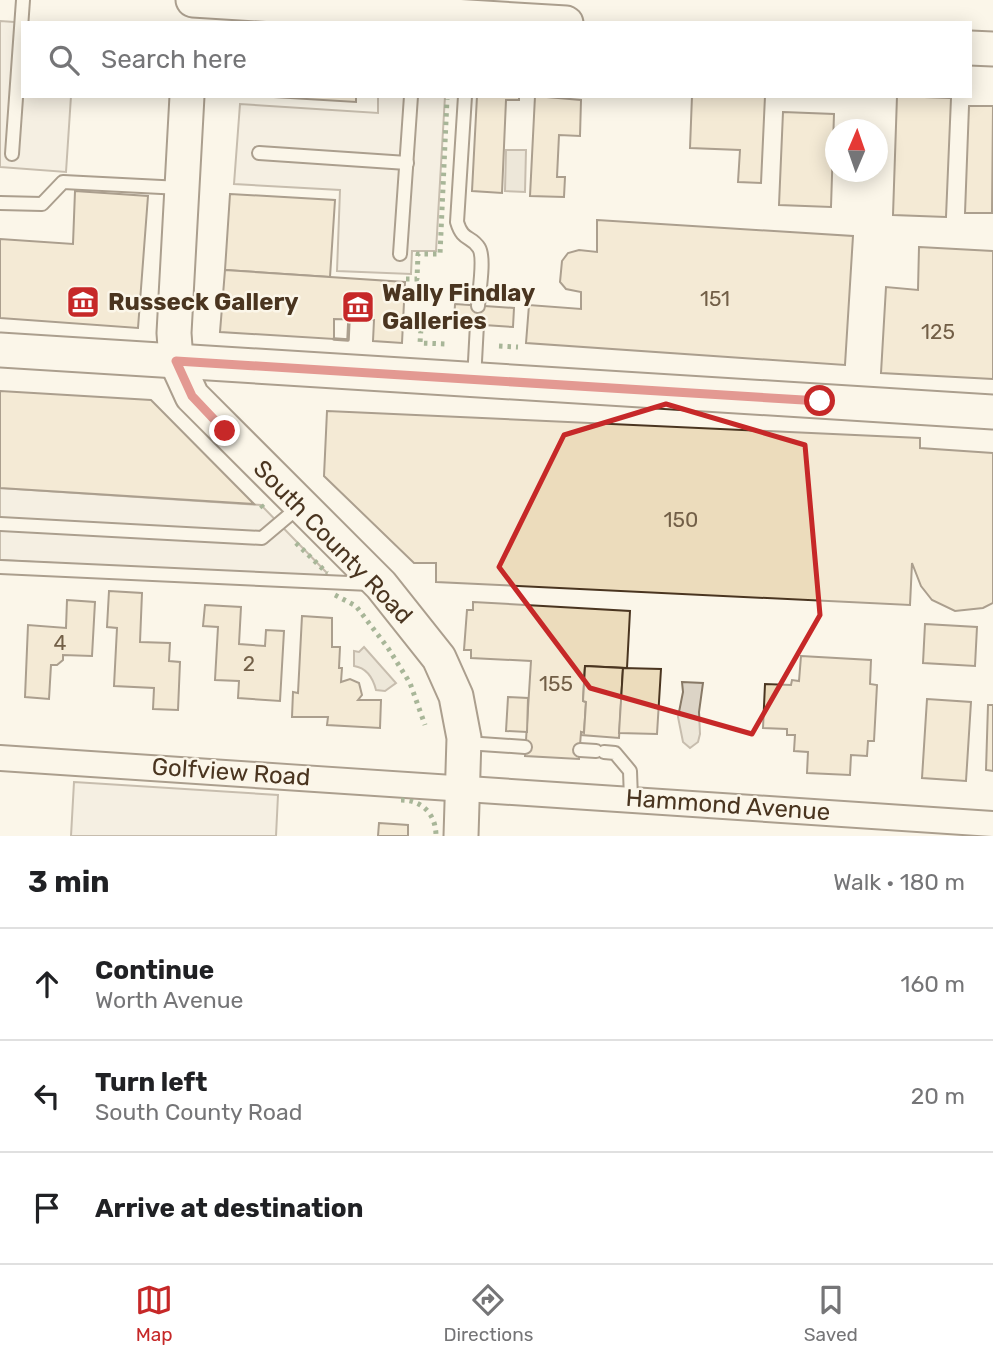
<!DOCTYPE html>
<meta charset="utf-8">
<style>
:root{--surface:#fff;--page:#f2f2f2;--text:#202124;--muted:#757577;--line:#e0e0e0;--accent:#c62828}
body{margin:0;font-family:Rubik,sans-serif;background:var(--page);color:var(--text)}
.compass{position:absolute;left:825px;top:119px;width:63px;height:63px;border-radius:50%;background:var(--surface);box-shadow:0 4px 18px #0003;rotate:2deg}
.stop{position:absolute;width:21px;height:21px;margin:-16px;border:5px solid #c62828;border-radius:50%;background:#fff}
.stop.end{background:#c62828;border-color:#fff;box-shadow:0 2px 7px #0008}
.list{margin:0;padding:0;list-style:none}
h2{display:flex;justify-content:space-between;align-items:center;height:91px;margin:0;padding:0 28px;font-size:30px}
h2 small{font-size:23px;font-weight:400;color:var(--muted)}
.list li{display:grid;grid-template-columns:46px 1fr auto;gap:21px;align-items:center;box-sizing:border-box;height:112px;padding:0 28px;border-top:2px solid var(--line)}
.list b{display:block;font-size:26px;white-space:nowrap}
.list p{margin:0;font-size:23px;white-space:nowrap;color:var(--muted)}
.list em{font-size:23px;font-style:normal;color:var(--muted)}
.icon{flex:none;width:38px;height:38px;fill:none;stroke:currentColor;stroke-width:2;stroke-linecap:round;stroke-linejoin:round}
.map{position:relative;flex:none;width:993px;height:836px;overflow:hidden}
.search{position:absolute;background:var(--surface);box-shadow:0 4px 18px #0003;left:21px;right:21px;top:21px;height:77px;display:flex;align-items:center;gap:18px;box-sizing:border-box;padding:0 24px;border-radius:0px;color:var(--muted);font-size:26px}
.sheet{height:427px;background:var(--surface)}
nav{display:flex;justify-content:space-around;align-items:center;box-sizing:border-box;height:98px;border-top:2px solid var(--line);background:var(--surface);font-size:19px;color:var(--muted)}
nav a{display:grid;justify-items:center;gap:4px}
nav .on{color:var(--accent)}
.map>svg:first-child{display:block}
.green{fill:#ede6d9;stroke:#887966;stroke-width:2}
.parking{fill:#ede7d9;stroke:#887966;stroke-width:2}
.water{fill:#dcd4c6;stroke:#887966;stroke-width:2}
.building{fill:#ecdcbc;stroke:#4a3520;stroke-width:2}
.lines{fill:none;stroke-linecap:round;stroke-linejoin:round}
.lane-casing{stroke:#4a3520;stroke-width:16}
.street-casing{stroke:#4a3520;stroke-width:28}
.secondary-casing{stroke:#4a3520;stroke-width:37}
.lane{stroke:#fbf6e9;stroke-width:12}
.street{stroke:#fbf6e9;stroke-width:24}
.secondary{stroke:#fbf6e9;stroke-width:33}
.hedge{stroke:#436837;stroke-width:5;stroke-dasharray:3.5 5;stroke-linecap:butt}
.wall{stroke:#4a3520;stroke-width:3.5}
.route{stroke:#c62828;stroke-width:9}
.marked{fill:none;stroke:#c62828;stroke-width:5;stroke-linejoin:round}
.labels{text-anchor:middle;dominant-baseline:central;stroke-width:5;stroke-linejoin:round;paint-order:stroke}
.number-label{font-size:21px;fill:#725f47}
.poi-label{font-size:24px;font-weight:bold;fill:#4a3520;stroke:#fbf6e9;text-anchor:start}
.street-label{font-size:24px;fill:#4a3520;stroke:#fbf6e9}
</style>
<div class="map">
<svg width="993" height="836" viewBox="0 0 993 836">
<rect width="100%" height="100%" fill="#fbf6e9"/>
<path class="green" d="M74,782L278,795L276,836H71Z"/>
<g class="parking">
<path d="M0,21L29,23H23V96H71L66,172L0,167Z"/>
<path d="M378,96H445L436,251H412L411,274L337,271L340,190L234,184L240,104L378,113Z"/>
<path d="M0,488L261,505L327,573L322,581L305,577L0,560Z"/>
</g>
<g class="water">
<path d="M506,150H526L525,192L505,191Z"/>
<path d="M364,647L396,683L385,691L376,690C373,678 367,668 354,666V651L359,652Z"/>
<path d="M682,682L703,683L699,712L700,734L698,742L690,748L683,742L678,717L683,692Z"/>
</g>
<g class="building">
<path d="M257,96H356V102Z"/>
<path d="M477,96H519V100H506L502,193L472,191Z"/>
<path d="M535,96L581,100L580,136L559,135L557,177H565L564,197L530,196Z"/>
<path d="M692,96H765L761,183L738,182L740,150L690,148Z"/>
<path d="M897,96L951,98L946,217L893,215Z"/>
<path d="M969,106H993L992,213H965Z"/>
<path d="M783,112L834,114L831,207L779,205Z"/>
<path d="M75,191L148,196L138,328L0,318V239L73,244Z"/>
<path d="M230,194L335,200L330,277L225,270Z"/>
<path d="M597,220L853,236L845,365L526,343L529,305L581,309V292L566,289L560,282L562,261L568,253L579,250L597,252Z"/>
<path d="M919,247L993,251V379L881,373L886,287L918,290Z"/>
<path d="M225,270L405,282L402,343L373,341L374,320L334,319V339L220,332Z"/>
<path d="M455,304L514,308L513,327L454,323Z"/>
<path d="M0,391L151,400L254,504L0,488Z"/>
<path d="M327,411L920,438V448L993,453V603L983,608L955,611L932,600L921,586L912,563L910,605L436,582V563H414L324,476Z"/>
<path d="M109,591L142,593L140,642L170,643L169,661L180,662L178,710L153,709L154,688L114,686L117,628L107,627Z"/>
<path d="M67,600L95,602L92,656L63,655V660L57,665H51L49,699L25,697L28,625L66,628Z"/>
<path d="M473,602L630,611L627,668L585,666L583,701L586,702L584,733L581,732L579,759L525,756L531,661L471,658V650H464L467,610H473Z"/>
<path d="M205,605L241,607L239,644L265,646L266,630L284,631L280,701L238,698L239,681L215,680L218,627L203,626Z"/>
<path d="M302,616L332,618V647H340L339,668H342L341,682L350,679L359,683L362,695L358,700H381L380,728L327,725L328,717H292L293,692L298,693Z"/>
<path d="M925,624L977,627L975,666L923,663Z"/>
<path d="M801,656L871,660L870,684L877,685L874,741H868L867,756L851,755L850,775L807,773L808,752L794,751L795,735H787V729L763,728L765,684L791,685L792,680L799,681Z"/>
<path d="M585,666L623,668L619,738L581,735V732L584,733L586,702L583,701Z"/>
<path d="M623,668L661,669L657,734L619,733Z"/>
<path d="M508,697L528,698L527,732L506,731Z"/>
<path d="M927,699L971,702L966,781L922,778Z"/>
<path d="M988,705H993V771L986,770Z"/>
<path d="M379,823L408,825V836H378Z"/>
</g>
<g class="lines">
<defs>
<g id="lane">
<path d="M465,96L457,222C463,242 471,235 479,248C485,258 479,292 478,306"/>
<path d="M259,153L407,163"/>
<path d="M12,154L23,0"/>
<path d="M0,203L42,204L63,182L181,188"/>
<path d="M400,254L411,96"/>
<path d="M474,380L477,324"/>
<path d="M0,524L262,538L300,506"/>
<path d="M0,567L370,584"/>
<path d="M466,743L525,747"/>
<path d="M580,750L596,751"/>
<path d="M604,752L615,753L630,771L631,799"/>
</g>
<path id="street" d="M0,758L993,824"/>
<g id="secondary">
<path d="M193,0L566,23"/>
<path d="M970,48L993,49"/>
<path d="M187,96L174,333L176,361L192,396L381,585L439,658L456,696L464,738L461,836"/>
<path d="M0,350L993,412"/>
</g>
</defs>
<use href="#lane" class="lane-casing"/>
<use href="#street" class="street-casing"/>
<use href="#secondary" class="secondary-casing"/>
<use href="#lane" class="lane"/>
<use href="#street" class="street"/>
<use href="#secondary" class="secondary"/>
<g class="hedge">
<path d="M406,279H417L418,254H440L447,99"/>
<path d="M422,313L420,343L446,344"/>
<path d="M499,346L518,347"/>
<path d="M261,505L266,511"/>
<path d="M296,543L327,573"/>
<path d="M335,595L356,606L388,648L410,683L425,725"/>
<path d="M401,800C422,800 436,814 436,836"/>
</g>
<path class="wall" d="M334,339L348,340L349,319"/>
</g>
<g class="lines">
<path class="route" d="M225,431L192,396L176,361L820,401"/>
</g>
<path d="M0 0H993V836H0ZM666,404L805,445L820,615L752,734L590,688L499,567L564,435Z" fill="#fbf6e9" fill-opacity=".55" fill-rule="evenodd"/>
<path class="marked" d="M666,404L805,445L820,615L752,734L590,688L499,567L564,435Z"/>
<defs>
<symbol id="museum-square" viewBox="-11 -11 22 22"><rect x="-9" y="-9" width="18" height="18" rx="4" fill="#c62828" stroke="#fbf6e9"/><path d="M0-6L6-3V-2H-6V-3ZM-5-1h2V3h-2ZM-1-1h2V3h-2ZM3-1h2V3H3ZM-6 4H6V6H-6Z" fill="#fff"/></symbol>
</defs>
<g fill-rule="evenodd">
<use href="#museum-square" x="64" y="283" width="38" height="38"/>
<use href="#museum-square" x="339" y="288" width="38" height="38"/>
</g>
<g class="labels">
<g class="number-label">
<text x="715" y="298">151</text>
<text x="938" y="331">125</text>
<text x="681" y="519">150</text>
<text x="60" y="642">4</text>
<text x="249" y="663">2</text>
<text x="556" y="683">155</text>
</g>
<g class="poi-label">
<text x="382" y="293">Wally Findlay<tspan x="382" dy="28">Galleries</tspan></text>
<text x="108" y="302">Russeck Gallery</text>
</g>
<g class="street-label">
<text transform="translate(333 542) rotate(46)">South County Road</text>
<text transform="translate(231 772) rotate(4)">Golfview Road</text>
<text transform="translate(728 805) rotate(4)">Hammond Avenue</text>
</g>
</g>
</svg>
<svg class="compass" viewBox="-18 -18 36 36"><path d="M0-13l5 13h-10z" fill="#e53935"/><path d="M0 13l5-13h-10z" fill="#757577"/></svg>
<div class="stop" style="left:820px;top:401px"></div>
<div class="stop end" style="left:225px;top:431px"></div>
<div class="search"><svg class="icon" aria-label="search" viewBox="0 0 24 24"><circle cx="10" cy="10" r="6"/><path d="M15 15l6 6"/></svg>Search here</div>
</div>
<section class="sheet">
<h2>3 min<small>Walk · 180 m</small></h2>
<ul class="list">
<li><svg class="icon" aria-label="ahead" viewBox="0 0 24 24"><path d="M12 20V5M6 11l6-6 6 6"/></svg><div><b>Continue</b><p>Worth Avenue</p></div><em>160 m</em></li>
<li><svg class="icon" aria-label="left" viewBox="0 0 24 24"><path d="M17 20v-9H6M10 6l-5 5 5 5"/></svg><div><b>Turn left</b><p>South County Road</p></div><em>20 m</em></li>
<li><svg class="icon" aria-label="arrive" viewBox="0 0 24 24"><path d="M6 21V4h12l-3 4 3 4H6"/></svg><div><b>Arrive at destination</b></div></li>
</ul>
</section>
<nav>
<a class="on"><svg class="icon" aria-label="map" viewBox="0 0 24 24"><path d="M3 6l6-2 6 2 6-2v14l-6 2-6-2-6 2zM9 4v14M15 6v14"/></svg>Map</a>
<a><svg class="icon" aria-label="directions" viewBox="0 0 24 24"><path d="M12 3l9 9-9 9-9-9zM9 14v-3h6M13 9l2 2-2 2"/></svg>Directions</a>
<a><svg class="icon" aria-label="saved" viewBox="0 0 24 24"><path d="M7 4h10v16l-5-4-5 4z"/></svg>Saved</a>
</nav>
